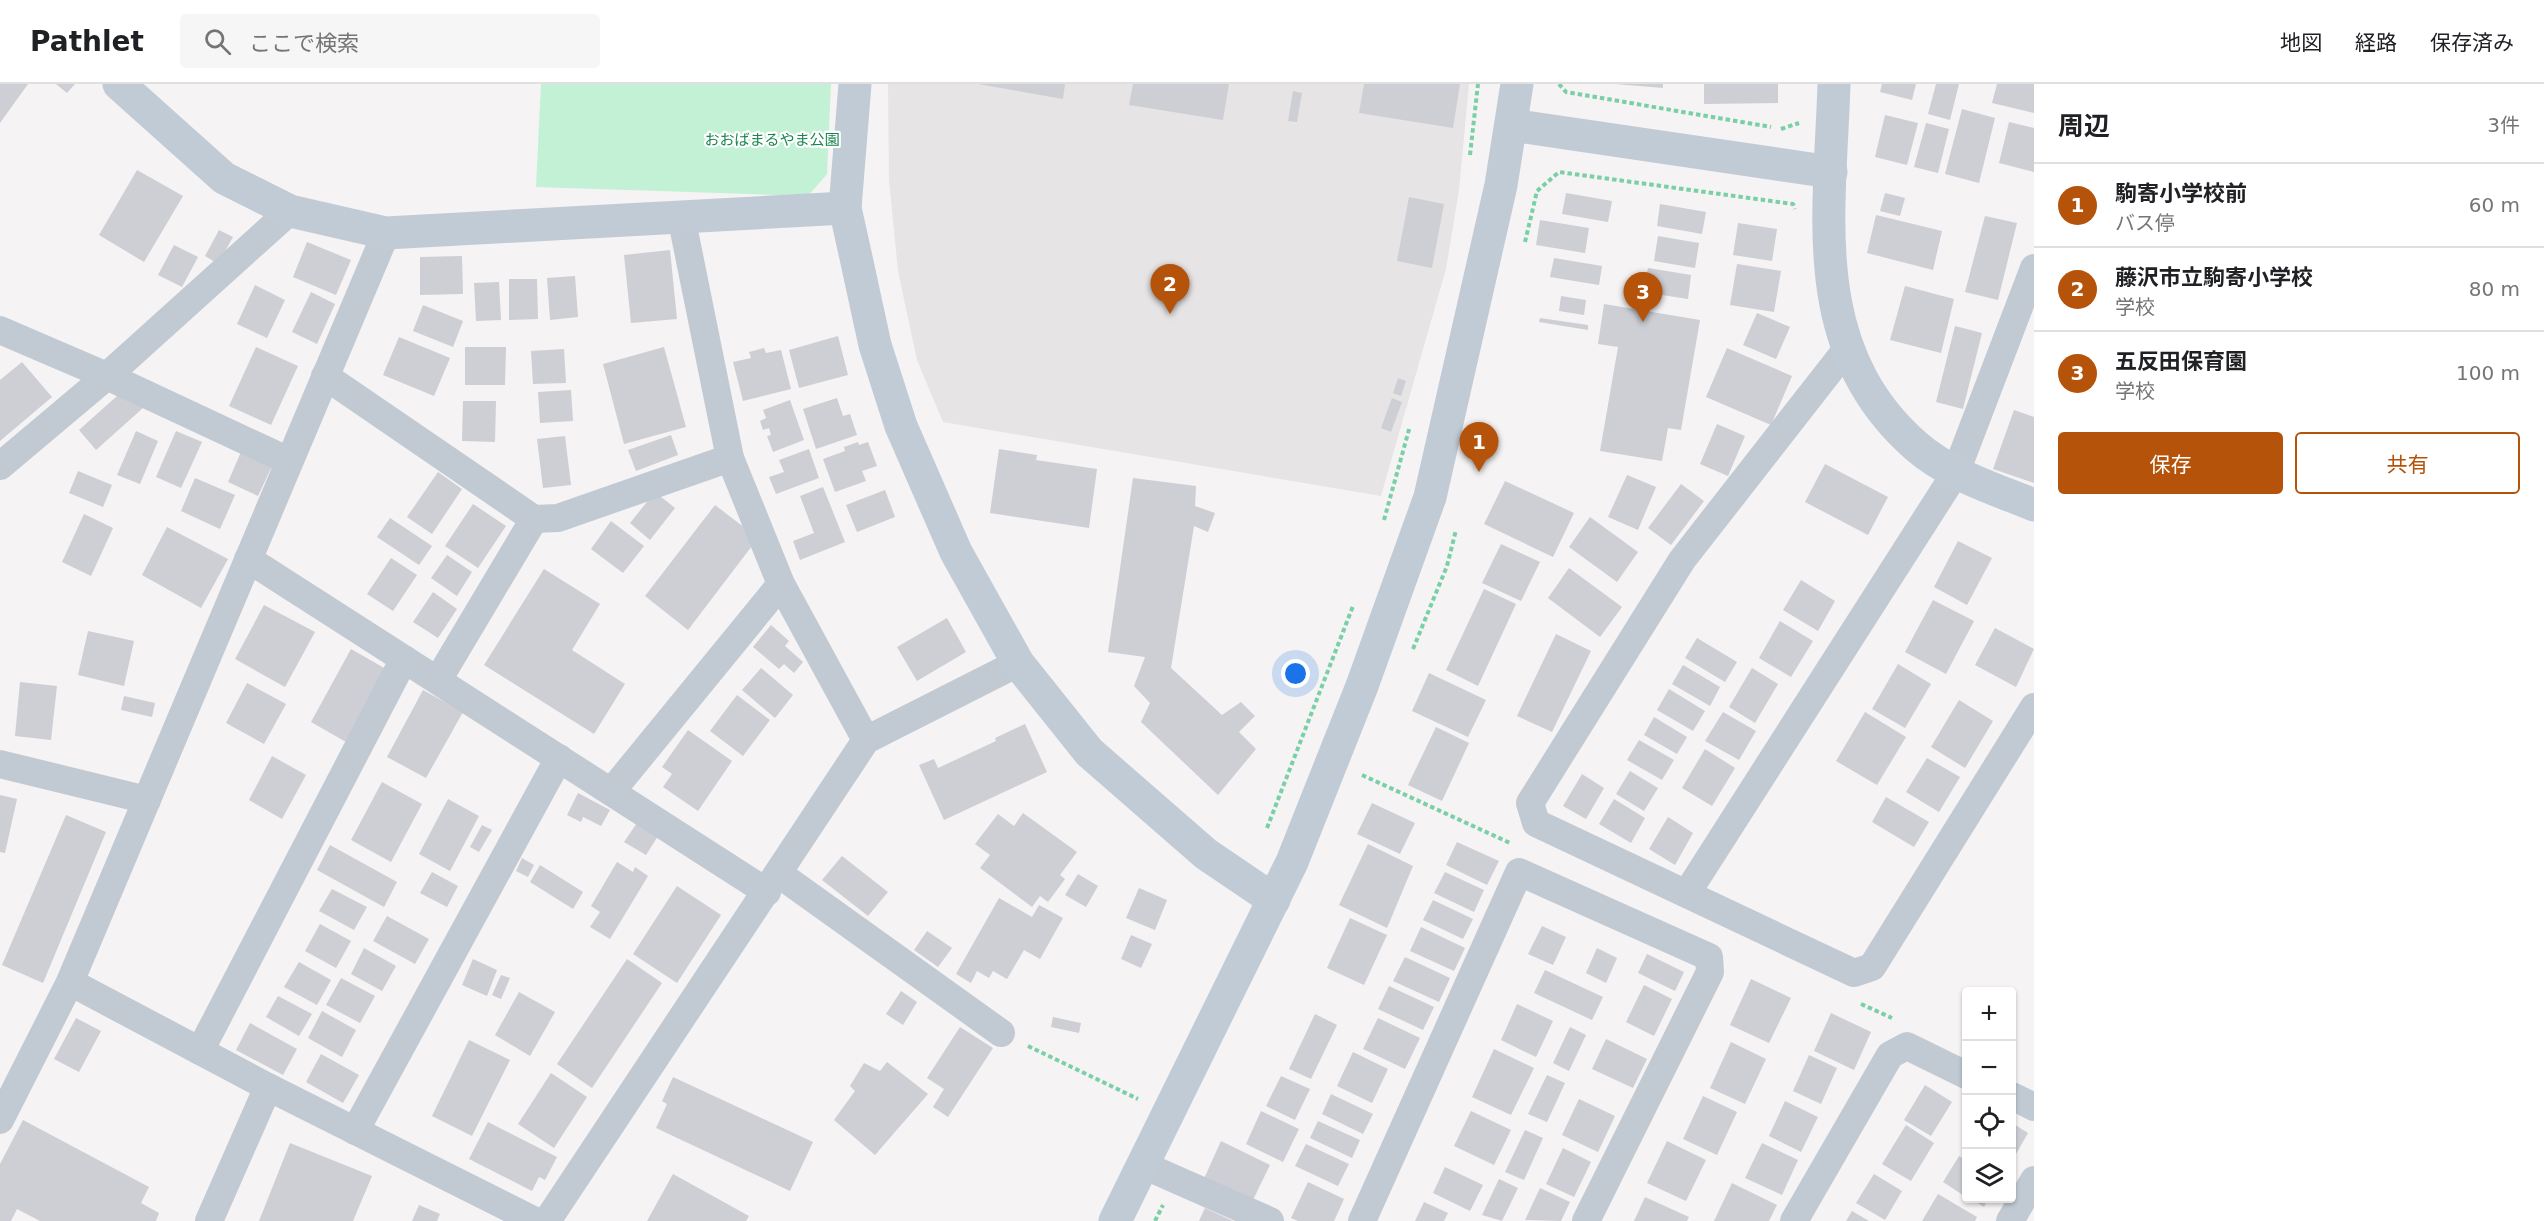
<!DOCTYPE html>
<html lang="ja">
<meta charset="utf-8">
<style>
:root{--surface:#fff;--page:#f6f6f6;--text:#202124;--muted:#757577;--line:#e0e0e0;--accent:#b45309}
body{margin:0;font-family:"DejaVu Sans","Noto Sans JP",sans-serif;background:var(--page);color:var(--text)}
.controls{position:absolute;right:18px;bottom:18px;display:grid;overflow:hidden;border-radius:6px;box-shadow:0 2px 4px #0004}
.controls button{width:54px;height:54px;display:grid;place-items:center;padding:0;border:0;border-bottom:2px solid var(--line);background:var(--surface);color:var(--text);font:30px sans-serif}
.you{position:absolute;left:1296px;top:590px;width:21px;height:21px;margin:-15px;border:4px solid #fff;border-radius:50%;background:#1a73e8;box-shadow:0 0 0 9px #1a73e833}
.badge{display:grid;place-items:center;width:39px;height:39px;border-radius:50%;background:var(--accent);color:#fff;font-size:20px;font-weight:700}
.pin{position:absolute;translate:-50% -50px;filter:drop-shadow(0 2px 3px #0008)}
.pin::after{content:'';position:absolute;top:32px;width:21px;height:18px;background:inherit;clip-path:polygon(0 0,100% 0,50% 100%)}
.list{margin:0;padding:0;list-style:none}
h2{display:flex;justify-content:space-between;align-items:center;height:78px;margin:0;padding:0 24px;font-size:26px}
h2 small{font-size:20px;font-weight:400;color:var(--muted)}
.list li{display:grid;grid-template-columns:39px 1fr auto;gap:18px;align-items:center;box-sizing:border-box;height:84px;padding:0 24px;border-top:2px solid var(--line)}
.list b{display:block;font-size:22px;white-space:nowrap}
.list p{margin:0;font-size:20px;white-space:nowrap;color:var(--muted)}
.list em{font-size:20px;font-style:normal;color:var(--muted)}
.actions{display:flex;gap:12px;padding:18px 24px}
.actions a{flex:1;padding:14px 0;border:2px solid var(--accent);border-radius:6px;text-align:center;font-size:21px;color:var(--accent)}
.actions .main{background:var(--accent);color:#fff}
.icon{flex:none;width:33px;height:33px;fill:none;stroke:currentColor;stroke-width:2;stroke-linecap:round;stroke-linejoin:round}
.map{position:relative;flex:none;width:2034px;height:1137px;overflow:hidden}
header{display:flex;align-items:center;gap:36px;box-sizing:border-box;height:84px;padding:0 30px;background:var(--surface);border-bottom:2px solid var(--line)}
header strong{font-size:28px}
nav{display:flex;gap:33px;margin-inline-start:auto;font-size:21px}
.search{width:420px;height:54px;background:var(--page);display:flex;align-items:center;gap:15px;box-sizing:border-box;padding:0 21px;border-radius:6px;color:var(--muted);font-size:22px}
main{display:flex}
aside{flex:1;background:var(--surface)}
.map>svg:first-child{display:block}
.education{fill:#e6e4e5}
.green{fill:#c3f1d5}
.building{fill:#cdcfd5}
.lines{fill:none;stroke-linecap:round;stroke-linejoin:round}
.path{stroke:#7ad0a6;stroke-width:4;stroke-dasharray:4.5 3;stroke-linecap:butt}
.street{stroke:#c1cad2;stroke-width:28}
.secondary{stroke:#c1cbd6;stroke-width:33}
.labels{text-anchor:middle;dominant-baseline:central;stroke-width:4.5;stroke-linejoin:round;paint-order:stroke}
.park-label{font-size:15px;fill:#17864f;stroke:#fff}
</style>
<header>
<strong>Pathlet</strong>
<div class="search"><svg class="icon" aria-label="search" viewBox="0 0 24 24"><circle cx="10" cy="10" r="6"/><path d="M15 15l6 6"/></svg>ここで検索</div>
<nav><a>地図</a><a>経路</a><a>保存済み</a></nav>
</header>
<main>
<div class="map">
<svg width="2034" height="1137" viewBox="0 0 2034 1137">
<rect width="100%" height="100%" fill="#f5f3f3"/>
<path class="education" d="M888,0H1469L1459,106L1446,185L1381,412L943,338L917,276L898,187L889,96Z"/>
<path class="green" d="M541,0H831L827,90L808,112L536,103Z"/>
<g class="building">
<path d="M0,0H28L0,39Z"/>
<path d="M56,0H75L67,9Z"/>
<path d="M978,0H1065L1063,15Z"/>
<path d="M1133,0H1229L1223,36L1129,21Z"/>
<path d="M1364,0H1460L1453,44L1359,29Z"/>
<path d="M1615,0H1663V4Z"/>
<path d="M1704,0H1778V19L1704,20Z"/>
<path d="M1882,0H1916L1912,16L1880,8Z"/>
<path d="M1936,0H1959L1950,36L1928,30Z"/>
<path d="M1997,0H2034V29L1992,19Z"/>
<path d="M1293,7L1302,9L1297,38L1288,37Z"/>
<path d="M1962,25L1995,34L1979,99L1945,90Z"/>
<path d="M1885,31L1918,39L1907,81L1875,73Z"/>
<path d="M2009,38L2034,44V88L1999,79Z"/>
<path d="M1926,39L1949,45L1938,89L1914,83Z"/>
<path d="M137,86L183,112L144,178L99,151Z"/>
<path d="M1566,109L1612,117L1608,138L1562,130Z"/>
<path d="M1885,109L1905,114L1900,132L1880,127Z"/>
<path d="M1409,113L1444,120L1432,184L1397,177Z"/>
<path d="M1660,120L1706,128L1702,150L1657,142Z"/>
<path d="M1876,131L1942,147L1933,186L1867,169Z"/>
<path d="M1985,132L2017,139L1998,216L1965,208Z"/>
<path d="M1540,136L1589,144L1585,169L1536,161Z"/>
<path d="M1738,139L1777,145L1772,177L1733,171Z"/>
<path d="M219,146L233,153L218,180L205,172Z"/>
<path d="M1658,152L1699,159L1695,184L1654,177Z"/>
<path d="M307,158L351,176L336,211L293,193Z"/>
<path d="M174,161L198,173L182,203L158,191Z"/>
<path d="M670,166L677,235L631,239L624,171Z"/>
<path d="M462,172L463,210L420,211V173Z"/>
<path d="M1554,174L1602,182L1599,201L1550,193Z"/>
<path d="M1737,180L1781,187L1774,228L1730,221Z"/>
<path d="M1648,184L1691,191L1688,215L1643,208Z"/>
<path d="M575,192L578,233L550,236L547,194Z"/>
<path d="M509,195H537L538,235L509,236Z"/>
<path d="M499,198L501,236L476,237L474,199Z"/>
<path d="M255,201L285,216L267,254L237,240Z"/>
<path d="M1905,202L1954,215L1941,269L1890,256Z"/>
<path d="M311,208L335,220L317,260L292,248Z"/>
<path d="M1561,212L1586,216L1584,231L1559,227Z"/>
<path d="M1604,220L1700,236L1681,346L1668,344L1662,377L1600,367L1618,263L1598,260Z"/>
<path d="M423,221L463,237L453,263L413,247Z"/>
<path d="M1757,229L1790,243L1776,275L1743,261Z"/>
<path d="M1540,234L1588,241V246L1539,238Z"/>
<path d="M1955,242L1982,249L1963,325L1936,318Z"/>
<path d="M838,252L848,291L799,304L789,266Z"/>
<path d="M399,253L450,274L434,312L383,291Z"/>
<path d="M256,263L298,282L271,341L229,322Z"/>
<path d="M465,263H506L505,301H465Z"/>
<path d="M664,263L686,343L624,360L603,280Z"/>
<path d="M764,264L766,269L781,266L791,305L743,317L733,278L751,274L749,268Z"/>
<path d="M1727,264L1792,292L1771,341L1706,313Z"/>
<path d="M564,265L566,299L533,300L531,267Z"/>
<path d="M22,278L52,313L0,357V296Z"/>
<path d="M1398,294L1406,297L1401,312L1393,309Z"/>
<path d="M126,304L143,324L96,366L79,346Z"/>
<path d="M571,306L573,337L540,339L538,308Z"/>
<path d="M837,314L843,332L850,330L857,351L816,365L803,325Z"/>
<path d="M1392,314L1402,318L1391,348L1381,344Z"/>
<path d="M790,316L804,356L773,368L767,352L771,351L769,344L763,346L760,337L766,334L763,326Z"/>
<path d="M463,317H496L495,358L462,357Z"/>
<path d="M2014,326L2034,333V399L1993,385Z"/>
<path d="M1717,340L1745,352L1728,392L1700,380Z"/>
<path d="M136,347L158,357L140,400L117,391Z"/>
<path d="M176,347L202,358L181,404L156,393Z"/>
<path d="M671,351L678,371L636,387L628,366Z"/>
<path d="M565,352L571,401L543,404L537,355Z"/>
<path d="M858,358L859,361L868,358L877,382L862,387L866,397L835,408L823,375L845,367L844,363Z"/>
<path d="M809,365L819,394L776,410L769,393L784,388L779,376Z"/>
<path d="M999,365L1037,371L1036,376L1097,385L1089,444L990,429Z"/>
<path d="M241,368L272,382L258,412L228,398Z"/>
<path d="M1825,380L1888,413L1868,451L1805,418Z"/>
<path d="M78,387L112,401L103,423L69,409Z"/>
<path d="M438,388L462,405L432,450L407,433Z"/>
<path d="M1627,391L1656,403L1638,446L1608,433Z"/>
<path d="M195,394L235,411L220,445L181,427Z"/>
<path d="M1133,394L1196,402L1195,422L1215,429L1208,448L1194,442L1171,584L1222,631L1241,618L1255,632L1239,648L1256,665L1218,711L1141,638L1150,619L1134,602L1145,573L1108,568Z"/>
<path d="M1505,397L1574,429L1553,473L1484,440Z"/>
<path d="M1681,400L1704,417L1671,461L1648,444Z"/>
<path d="M823,403L845,458L800,476L793,457L814,449L800,412Z"/>
<path d="M885,406L895,433L857,448L846,421Z"/>
<path d="M655,408L675,424L650,456L630,439Z"/>
<path d="M473,420L506,442L478,484L445,462Z"/>
<path d="M715,421L758,454L688,546L645,512Z"/>
<path d="M84,430L113,444L91,492L62,478Z"/>
<path d="M1590,433L1638,468L1617,498L1569,463Z"/>
<path d="M390,434L432,462L419,481L377,453Z"/>
<path d="M611,437L644,462L623,489L591,465Z"/>
<path d="M167,443L228,475L201,524L142,491Z"/>
<path d="M1958,457L1992,474L1967,521L1934,503Z"/>
<path d="M1501,460L1540,478L1521,517L1482,499Z"/>
<path d="M447,471L472,488L457,512L431,494Z"/>
<path d="M391,474L417,491L393,527L367,510Z"/>
<path d="M1569,484L1622,523L1600,553L1548,514Z"/>
<path d="M544,485L600,520L572,566L625,600L594,650L484,581Z"/>
<path d="M1801,496L1835,517L1818,547L1783,526Z"/>
<path d="M1484,505L1516,520L1478,602L1446,586Z"/>
<path d="M433,508L457,525L438,554L413,538Z"/>
<path d="M1933,516L1974,537L1946,590L1905,568Z"/>
<path d="M264,521L315,548L285,603L235,575Z"/>
<path d="M947,534L966,568L917,597L897,563Z"/>
<path d="M1780,537L1813,557L1791,593L1759,574Z"/>
<path d="M771,541L789,557L785,562L803,578L794,589L784,580L779,585L753,563Z"/>
<path d="M1995,544L2034,565L2016,603L1975,581Z"/>
<path d="M88,547L134,557L124,602L78,591Z"/>
<path d="M1556,550L1591,567L1552,648L1517,632Z"/>
<path d="M1697,554L1737,578L1725,598L1685,574Z"/>
<path d="M351,565L386,585L346,658L311,638Z"/>
<path d="M1898,580L1931,600L1905,644L1872,625Z"/>
<path d="M1683,581L1720,603L1710,622L1672,600Z"/>
<path d="M761,584L793,611L775,634L742,606Z"/>
<path d="M1752,584L1778,600L1755,639L1729,623Z"/>
<path d="M1429,589L1486,616L1468,653L1412,627Z"/>
<path d="M20,598L57,602L51,656L15,652Z"/>
<path d="M247,599L286,620L264,660L226,639Z"/>
<path d="M1669,605L1705,627L1693,647L1657,626Z"/>
<path d="M423,606L463,628L426,694L387,673Z"/>
<path d="M737,611L770,636L743,672L710,647Z"/>
<path d="M124,612L155,619L152,633L121,626Z"/>
<path d="M1959,616L1993,637L1965,684L1931,663Z"/>
<path d="M1723,628L1756,647L1739,676L1705,657Z"/>
<path d="M1865,628L1906,653L1877,701L1836,677Z"/>
<path d="M1654,633L1687,653L1677,670L1644,651Z"/>
<path d="M1025,640L1047,688L944,736L919,681L934,675L938,684L996,657L995,654Z"/>
<path d="M1436,643L1469,659L1442,717L1408,701Z"/>
<path d="M688,646L732,677L698,727L663,703L672,690L662,683Z"/>
<path d="M1639,656L1674,676L1662,696L1627,676Z"/>
<path d="M1705,665L1735,684L1712,722L1682,704Z"/>
<path d="M272,672L306,691L282,735L249,716Z"/>
<path d="M1927,674L1960,693L1939,728L1906,708Z"/>
<path d="M1630,687L1658,704L1644,727L1616,710Z"/>
<path d="M1582,690L1604,704L1586,735L1563,722Z"/>
<path d="M382,698L422,720L391,778L351,756Z"/>
<path d="M578,709L610,726L601,742L583,733L581,738L567,731Z"/>
<path d="M0,711L17,715L5,769L0,768Z"/>
<path d="M1886,713L1929,738L1914,763L1872,738Z"/>
<path d="M448,715L479,732L450,787L419,770Z"/>
<path d="M1614,715L1645,734L1631,759L1599,740Z"/>
<path d="M1372,719L1415,739L1400,770L1357,750Z"/>
<path d="M1023,729L1077,768L1060,791L1065,795L1048,818L1040,812L1032,823L980,784L990,771L975,760L998,730L1014,742Z"/>
<path d="M66,731L106,748L43,899L2,881Z"/>
<path d="M1668,733L1693,749L1675,781L1649,765Z"/>
<path d="M637,739L658,752L646,771L624,758Z"/>
<path d="M482,741L492,746L479,768L470,763Z"/>
<path d="M1457,758L1499,777L1487,801L1446,781Z"/>
<path d="M1368,760L1413,782L1387,844L1339,821Z"/>
<path d="M330,761L397,798L384,823L317,786Z"/>
<path d="M842,772L888,808L868,832L822,796Z"/>
<path d="M522,774L534,781L528,793L516,787Z"/>
<path d="M617,778L633,788L635,783L648,792L610,855L590,843L600,828L591,822Z"/>
<path d="M540,781L583,808L573,825L530,798Z"/>
<path d="M432,788L458,802L447,823L420,809Z"/>
<path d="M1445,788L1484,806L1474,828L1434,809Z"/>
<path d="M1078,790L1098,802L1086,823L1065,811Z"/>
<path d="M677,802L721,831L677,899L633,870Z"/>
<path d="M1139,804L1167,816L1155,846L1126,834Z"/>
<path d="M332,805L367,823L354,846L319,827Z"/>
<path d="M999,814L1032,833L1039,821L1063,834L1040,875L1024,866L1007,895L993,887L989,894L977,887L971,899L956,890Z"/>
<path d="M1433,816L1473,835L1463,855L1423,836Z"/>
<path d="M387,832L429,855L415,880L373,857Z"/>
<path d="M1350,834L1387,851L1364,901L1327,884Z"/>
<path d="M320,840L351,857L336,884L305,867Z"/>
<path d="M1542,842L1566,853L1553,881L1528,870Z"/>
<path d="M1421,843L1465,864L1454,887L1410,867Z"/>
<path d="M927,847L952,864L938,883L914,866Z"/>
<path d="M1131,851L1152,860L1141,884L1121,875Z"/>
<path d="M364,864L396,882L382,907L351,890Z"/>
<path d="M1597,864L1617,874L1606,899L1586,889Z"/>
<path d="M1647,870L1684,888L1675,907L1638,889Z"/>
<path d="M1405,873L1450,894L1439,918L1393,897Z"/>
<path d="M473,875L497,886L487,912L462,901Z"/>
<path d="M627,875L662,899L592,1004L557,980Z"/>
<path d="M299,878L331,896L317,921L284,903Z"/>
<path d="M1545,886L1603,913L1592,936L1534,909Z"/>
<path d="M501,891L510,894L501,915L492,911Z"/>
<path d="M341,894L375,912L360,939L326,921Z"/>
<path d="M1751,895L1791,914L1769,959L1730,941Z"/>
<path d="M1644,901L1672,915L1654,952L1626,938Z"/>
<path d="M1389,902L1434,923L1423,946L1378,925Z"/>
<path d="M901,907L917,918L903,941L886,930Z"/>
<path d="M519,908L555,928L530,972L495,951Z"/>
<path d="M278,912L312,930L299,952L266,933Z"/>
<path d="M1517,920L1553,937L1536,973L1501,956Z"/>
<path d="M322,927L356,946L342,973L308,954Z"/>
<path d="M1831,929L1871,948L1854,986L1814,967Z"/>
<path d="M1315,930L1337,941L1311,995L1289,985Z"/>
<path d="M1053,933L1081,939L1079,949L1051,943Z"/>
<path d="M76,934L101,947L79,988L54,975Z"/>
<path d="M1378,934L1420,954L1405,985L1363,965Z"/>
<path d="M250,939L297,965L283,991L236,966Z"/>
<path d="M960,943L993,964L948,1033L933,1023L944,1005L927,994Z"/>
<path d="M1570,943L1586,951L1569,987L1553,979Z"/>
<path d="M1606,955L1647,975L1633,1004L1592,985Z"/>
<path d="M469,956L510,976L472,1052L432,1032Z"/>
<path d="M1731,958L1766,975L1745,1020L1710,1004Z"/>
<path d="M1494,965L1534,984L1511,1031L1472,1013Z"/>
<path d="M1353,968L1388,985L1372,1019L1337,1002Z"/>
<path d="M321,970L359,991L343,1019L306,998Z"/>
<path d="M1809,971L1837,984L1821,1020L1793,1007Z"/>
<path d="M887,978L928,1010L875,1071L834,1036L855,1007L850,1002L864,979L880,987Z"/>
<path d="M551,989L587,1013L554,1064L518,1040Z"/>
<path d="M1547,991L1565,999L1547,1038L1528,1030Z"/>
<path d="M1281,992L1310,1005L1295,1036L1266,1022Z"/>
<path d="M673,993L813,1058L790,1107L656,1044L667,1020L662,1017Z"/>
<path d="M1925,1001L1952,1018L1931,1052L1904,1036Z"/>
<path d="M1331,1010L1373,1030L1363,1050L1322,1030Z"/>
<path d="M1703,1012L1737,1028L1717,1071L1683,1055Z"/>
<path d="M1579,1015L1615,1032L1598,1068L1562,1051Z"/>
<path d="M1785,1017L1818,1033L1801,1068L1769,1052Z"/>
<path d="M1261,1027L1299,1045L1283,1078L1246,1060Z"/>
<path d="M1471,1027L1511,1046L1494,1081L1454,1062Z"/>
<path d="M23,1036L149,1103L141,1119L159,1129L156,1137H40L17,1125L11,1137H0V1080Z"/>
<path d="M1318,1037L1360,1056L1352,1074L1310,1054Z"/>
<path d="M488,1038L557,1073L545,1096L539,1093L532,1107L469,1075Z"/>
<path d="M2012,1039L2028,1049L2012,1077Z"/>
<path d="M1906,1041L1934,1059L1911,1097L1882,1080Z"/>
<path d="M1525,1046L1543,1054L1524,1096L1505,1088Z"/>
<path d="M1221,1057L1270,1081L1251,1120L1203,1097Z"/>
<path d="M1667,1057L1706,1076L1686,1117L1647,1099Z"/>
<path d="M290,1059L372,1092L353,1137H259Z"/>
<path d="M1762,1059L1798,1076L1782,1111L1745,1094Z"/>
<path d="M1306,1060L1349,1080L1338,1102L1295,1082Z"/>
<path d="M1563,1064L1591,1078L1574,1113L1546,1100Z"/>
<path d="M1959,1072L1966,1076V1113L1943,1098Z"/>
<path d="M1445,1083L1483,1101L1470,1127L1433,1109Z"/>
<path d="M673,1090L749,1132L746,1137H647Z"/>
<path d="M1874,1090L1902,1107L1885,1136L1856,1119Z"/>
<path d="M1499,1095L1518,1104L1502,1137L1482,1131Z"/>
<path d="M1308,1098L1344,1115L1334,1137H1298L1291,1134Z"/>
<path d="M1732,1099L1777,1121L1769,1137H1714Z"/>
<path d="M1540,1104L1570,1118L1561,1137L1525,1136Z"/>
<path d="M1938,1110L1977,1133L1975,1137H1922Z"/>
<path d="M1645,1113L1689,1133L1687,1137H1634Z"/>
<path d="M1970,1114H1988L1984,1123Z"/>
<path d="M1424,1118L1448,1129L1444,1137H1415Z"/>
<path d="M419,1121L440,1130L437,1137H412Z"/>
<path d="M1205,1124L1233,1137H1199Z"/>
<path d="M1852,1127L1869,1137H1846Z"/>
</g>
<g class="lines">
<g class="path">
<path d="M1559,0L1566,8L1771,43"/>
<path d="M1781,45L1799,39"/>
<path d="M1470,71L1478,0"/>
<path d="M1525,158L1537,107L1559,88L1793,120L1795,125"/>
<path d="M1384,436L1410,342"/>
<path d="M1413,565L1447,482L1456,446"/>
<path d="M1362,691L1510,759"/>
<path d="M1267,744L1353,522"/>
<path d="M1861,920L1892,934"/>
<path d="M1028,962L1138,1015"/>
<path d="M1155,1137L1163,1121"/>
</g>
<g class="street">
<path d="M681,132L730,374L781,500L866,656"/>
<path d="M0,246L107,292L289,377"/>
<path d="M1846,266L1682,476L1530,719L1536,739L1854,889L1872,883L2034,623"/>
<path d="M325,292L534,435L558,434L730,374"/>
<path d="M0,382L107,292L290,127"/>
<path d="M248,475L767,808"/>
<path d="M438,596L534,435"/>
<path d="M0,680L147,716"/>
<path d="M611,708L781,500"/>
<path d="M779,790L1001,949"/>
<path d="M1687,809L1956,388L2034,184"/>
<path d="M70,898L268,1003L535,1137"/>
<path d="M200,967L404,575"/>
<path d="M2012,1012L2034,1023"/>
<path d="M0,1036L70,898L386,149"/>
<path d="M355,1047L559,674"/>
<path d="M1143,1081L1270,1137"/>
<path d="M209,1137L268,1003"/>
<path d="M547,1137L866,656L1018,579"/>
<path d="M1362,1137L1519,788L1709,873L1710,888L1586,1137"/>
<path d="M1794,1137L1890,971L1907,962L1966,991"/>
<path d="M2010,1137L2034,1096"/>
</g>
<g class="secondary">
<path d="M119,0L224,94L290,127L386,149L845,124"/>
<path d="M855,0L845,124L855,169L875,261L901,342L956,468L1018,579L1089,668L1206,770L1274,816"/>
<path d="M1834,0C1830,131 1805,265 1916,362C1949,391 1995,405 2034,421"/>
<path d="M1511,41L1831,88"/>
<path d="M1115,1137L1292,778L1362,602L1430,413L1501,101L1517,0"/>
</g>
</g>
<g class="labels">
<g class="park-label">
<text x="772" y="56">おおばまるやま公園</text>
</g>
</g>
</svg>
<div class="controls">
<button>+</button>
<button>−</button>
<button><svg class="icon" aria-label="locate" viewBox="0 0 24 24"><circle cx="12" cy="12" r="6"/><path d="M12 2v4M12 18v4M2 12h4M18 12h4"/></svg></button>
<button><svg class="icon" aria-label="layers" viewBox="0 0 24 24"><path d="M12 4l9 5-9 5-9-5zM3 14l9 5 9-5"/></svg></button>
</div>
<div class="you"></div>
<div class="pin badge" style="left:1479px;top:388px">1</div>
<div class="pin badge" style="left:1170px;top:230px">2</div>
<div class="pin badge" style="left:1643px;top:238px">3</div>
</div>
<aside>
<h2>周辺<small>3件</small></h2>
<ul class="list">
<li><span class="badge">1</span><div><b>駒寄小学校前</b><p>バス停</p></div><em>60 m</em></li>
<li><span class="badge">2</span><div><b>藤沢市立駒寄小学校</b><p>学校</p></div><em>80 m</em></li>
<li><span class="badge">3</span><div><b>五反田保育園</b><p>学校</p></div><em>100 m</em></li>
</ul>
<div class="actions"><a class="main">保存</a><a>共有</a></div>
</aside>
</main>
